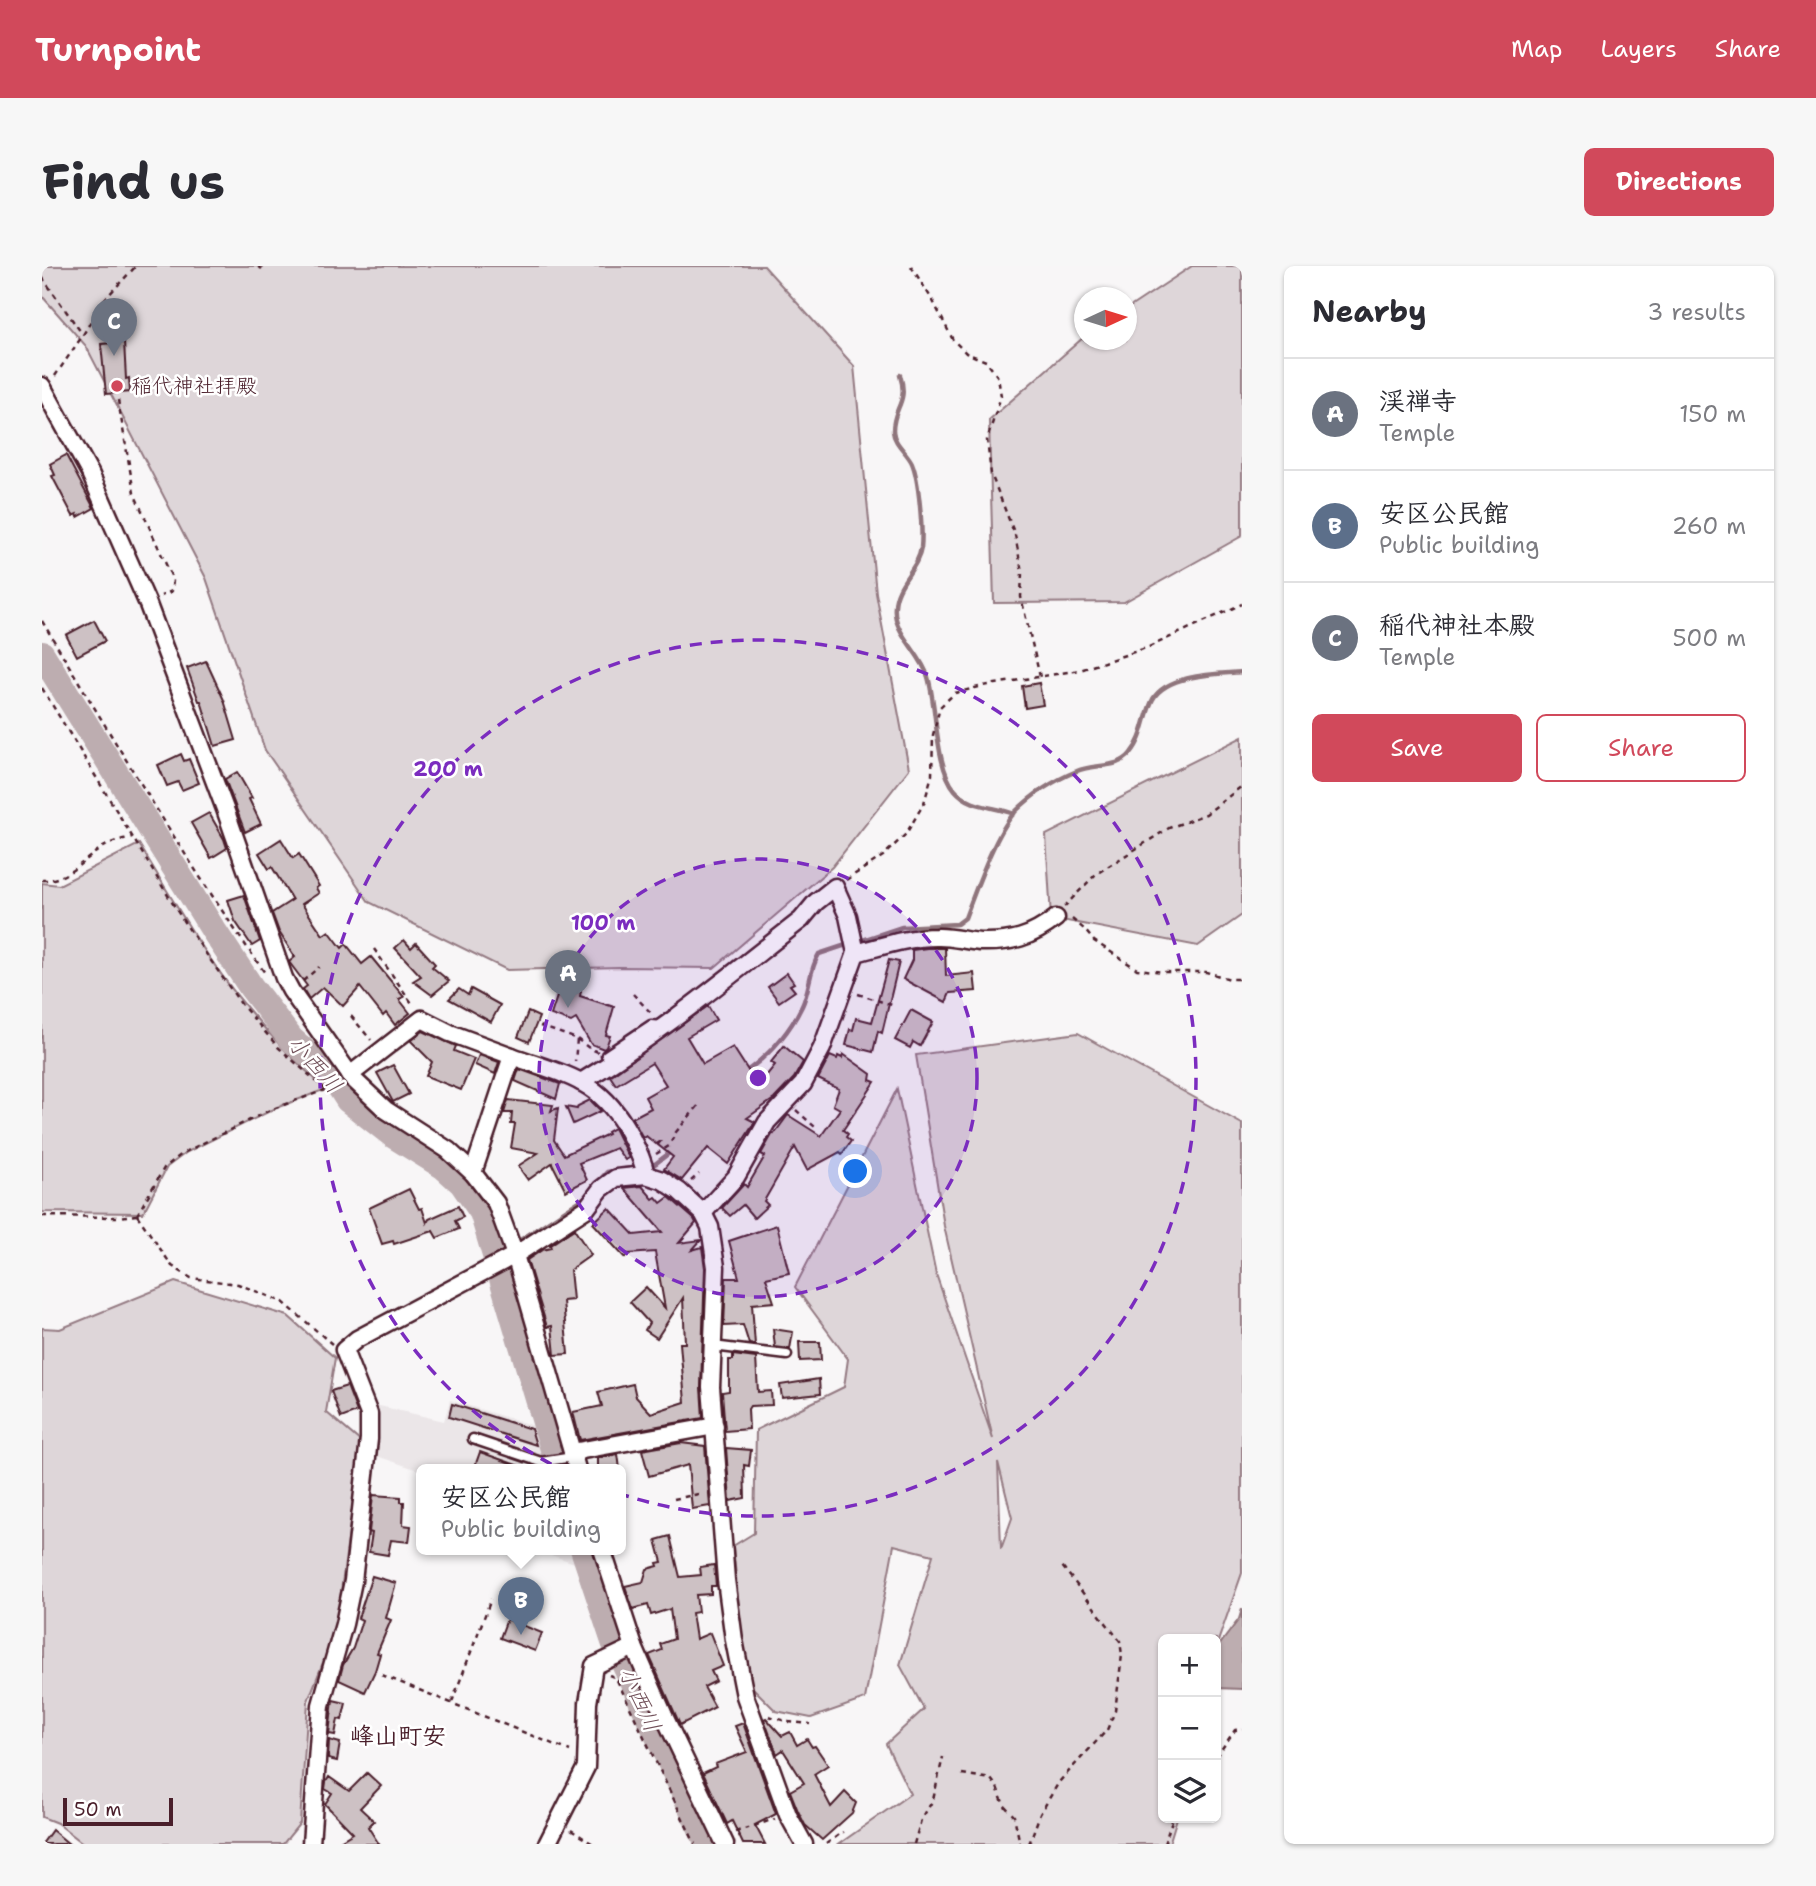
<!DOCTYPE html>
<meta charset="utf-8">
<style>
:root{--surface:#fff;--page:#f7f7f7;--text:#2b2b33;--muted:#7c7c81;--line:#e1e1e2;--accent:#d1495b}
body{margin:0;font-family:"Shantell Sans","Klee One",sans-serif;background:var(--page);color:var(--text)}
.controls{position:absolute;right:21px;bottom:21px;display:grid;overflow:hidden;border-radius:10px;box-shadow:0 2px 5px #0004}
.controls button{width:63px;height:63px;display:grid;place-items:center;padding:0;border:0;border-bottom:2px solid var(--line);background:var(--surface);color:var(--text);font:35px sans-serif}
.compass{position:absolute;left:1032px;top:21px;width:63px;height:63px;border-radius:50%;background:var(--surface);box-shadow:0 2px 5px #0004;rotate:86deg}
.scale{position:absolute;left:21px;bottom:18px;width:110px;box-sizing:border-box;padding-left:7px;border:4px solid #4a1f2b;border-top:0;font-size:19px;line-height:24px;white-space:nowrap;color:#4a1f2b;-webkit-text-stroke:5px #fff;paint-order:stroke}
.you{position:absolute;left:814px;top:906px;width:24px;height:24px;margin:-18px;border:5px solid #fff;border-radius:50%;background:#1a73e8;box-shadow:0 0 0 10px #1a73e833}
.badge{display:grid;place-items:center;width:46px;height:46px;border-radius:50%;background:var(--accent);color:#fff;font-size:23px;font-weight:700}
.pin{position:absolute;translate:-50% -58px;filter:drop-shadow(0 2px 4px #0008)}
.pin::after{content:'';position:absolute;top:37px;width:24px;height:21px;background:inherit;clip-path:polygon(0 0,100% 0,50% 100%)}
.popup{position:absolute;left:374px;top:1198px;width:210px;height:91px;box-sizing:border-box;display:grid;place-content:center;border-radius:10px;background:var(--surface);filter:drop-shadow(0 2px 5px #0005);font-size:23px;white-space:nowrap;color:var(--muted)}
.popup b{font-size:26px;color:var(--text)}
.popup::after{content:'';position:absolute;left:50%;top:100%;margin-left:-14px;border:14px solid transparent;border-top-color:var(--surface)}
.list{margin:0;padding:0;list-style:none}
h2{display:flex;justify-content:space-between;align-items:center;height:91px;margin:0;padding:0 28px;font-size:30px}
h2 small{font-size:23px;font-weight:400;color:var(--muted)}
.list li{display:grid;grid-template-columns:46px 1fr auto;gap:21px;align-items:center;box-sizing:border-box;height:112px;padding:0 28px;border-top:2px solid var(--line)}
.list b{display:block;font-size:26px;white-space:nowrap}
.list p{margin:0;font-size:23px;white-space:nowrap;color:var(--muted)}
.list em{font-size:23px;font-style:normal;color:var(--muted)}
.actions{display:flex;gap:14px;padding:21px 28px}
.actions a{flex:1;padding:16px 0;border:2px solid var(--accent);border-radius:10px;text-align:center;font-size:24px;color:var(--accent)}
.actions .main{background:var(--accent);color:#fff}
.icon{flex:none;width:38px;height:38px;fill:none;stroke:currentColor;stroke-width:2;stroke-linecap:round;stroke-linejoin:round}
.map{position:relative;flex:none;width:1200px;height:1578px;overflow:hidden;border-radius:10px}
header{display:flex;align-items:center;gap:42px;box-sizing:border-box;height:98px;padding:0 35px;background:var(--accent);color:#fff}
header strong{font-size:33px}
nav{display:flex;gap:38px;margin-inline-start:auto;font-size:24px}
.intro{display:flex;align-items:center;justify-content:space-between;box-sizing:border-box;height:168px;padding:0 42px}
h1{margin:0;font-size:49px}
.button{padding:18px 32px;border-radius:10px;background:var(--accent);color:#fff;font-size:24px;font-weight:700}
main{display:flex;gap:42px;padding:0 42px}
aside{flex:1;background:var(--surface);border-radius:10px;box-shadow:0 2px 5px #0004}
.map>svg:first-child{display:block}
.built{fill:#ebe6e8}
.green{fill:#ded6d9;stroke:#947a82;stroke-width:2;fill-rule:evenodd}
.water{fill:#bdadb0;stroke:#8f747b;stroke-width:2}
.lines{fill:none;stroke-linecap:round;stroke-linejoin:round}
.stream{stroke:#8f747b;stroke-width:4.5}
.river{stroke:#bdadb0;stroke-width:26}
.building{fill:#cdc1c4;stroke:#4a1f2b;stroke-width:2}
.service-casing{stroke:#4a1f2b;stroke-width:13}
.minor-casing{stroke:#4a1f2b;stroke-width:21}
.path{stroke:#4a1f2b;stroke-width:2.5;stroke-dasharray:5 5;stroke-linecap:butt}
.service{stroke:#fff;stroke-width:8}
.minor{stroke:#fff;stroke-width:16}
.ring{fill:none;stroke:#7b2cbf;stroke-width:3.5;stroke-dasharray:12 9}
.poi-dot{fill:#d1495b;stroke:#fff;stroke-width:2.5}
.labels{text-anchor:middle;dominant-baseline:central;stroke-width:5;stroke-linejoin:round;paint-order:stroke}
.poi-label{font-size:21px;fill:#4a1f2b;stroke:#fff;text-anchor:start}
.water-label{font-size:23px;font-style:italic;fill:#72515a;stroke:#fff}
.quarter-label{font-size:24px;font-weight:bold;fill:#4a1f2b;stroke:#fff}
.centre{fill:#7b2cbf;stroke:#fff;stroke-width:3.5}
.ring-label{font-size:21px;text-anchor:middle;font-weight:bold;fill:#7b2cbf;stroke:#fff;stroke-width:5;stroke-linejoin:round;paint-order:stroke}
</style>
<header>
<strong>Turnpoint</strong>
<nav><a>Map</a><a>Layers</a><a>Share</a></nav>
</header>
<div class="intro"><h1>Find us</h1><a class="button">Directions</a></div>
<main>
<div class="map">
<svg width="1200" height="1578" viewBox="0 0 1200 1578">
<rect width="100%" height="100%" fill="#f8f6f7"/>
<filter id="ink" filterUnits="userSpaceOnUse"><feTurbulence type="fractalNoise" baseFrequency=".0143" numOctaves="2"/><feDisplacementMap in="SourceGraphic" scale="14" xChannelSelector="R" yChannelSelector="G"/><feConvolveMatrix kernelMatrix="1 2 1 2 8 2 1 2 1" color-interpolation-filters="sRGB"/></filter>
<g filter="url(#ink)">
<g class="built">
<path d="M408,1134L499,1162L510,1203H379V1205L329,1188V1138L402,1155Z"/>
<path d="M492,1283H534L538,1299Z"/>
</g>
<g class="green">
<path d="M0,0H722L812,100L834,327L867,503L790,601L672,702L577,701L465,704L327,636L223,484L164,312L44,80L0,30Z"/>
<path d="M1150,0H1200V270L1082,336L952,337L947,154L1042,71V74H1084L1085,43Z"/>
<path d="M1200,471V649L1156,680L1009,652L1004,569Z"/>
<path d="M97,578C131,634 164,693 206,743C230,772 256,798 284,823L234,842L145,886L125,901L101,947L0,946V617L17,619Z"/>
<path d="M1036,767L1200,858V1307L1174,1381V1373H1121V1552H1135L1127,1578H797L868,1528L844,1478L882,1443L858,1399L891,1289L852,1279L823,1433L769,1452L734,1445L710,1421L700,1372L691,1280L712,1267L714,1164L802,1121L806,1093L753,1021L855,823L894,1008L951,1173L902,960L874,789ZM956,1196L970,1252L959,1283V1282Z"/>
<path d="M133,1016L246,1050L293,1092L284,1146L319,1176L294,1363L266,1435L258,1557L241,1578H42L15,1557L0,1551V1062L18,1063Z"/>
</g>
<path class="water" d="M1200,1343V1423L1174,1422L1176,1381L1197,1353Z"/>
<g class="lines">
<g class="stream">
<path d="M858,109C867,138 851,140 851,165C852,178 865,186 870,197C877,214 881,263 879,282C876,303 854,317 853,340C850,367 879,386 886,411C895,441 893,501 913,524C928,542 952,540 972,548"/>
<path d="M815,676L860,661L915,658L923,652C934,623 953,568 973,546C990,529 1013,514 1035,505C1052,497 1076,504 1089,487C1102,472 1102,450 1111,433C1126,408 1175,408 1200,406"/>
<path d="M702,807C726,790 747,767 760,740C768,723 767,704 777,688L807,678"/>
<path d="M550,922L565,906L613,898L630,885"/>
<path d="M474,977L545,930"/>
<path d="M453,989L466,981"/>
<path d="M438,999L454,990"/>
</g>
<g class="river">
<path d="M0,388L170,662L209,721L249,773L290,809L306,834L352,870L402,901L420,917L440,946L517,1203"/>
<path d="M541,1283L572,1376L666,1578"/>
</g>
</g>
<g class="building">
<path d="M82,76L84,113L87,112L88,126L64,128L59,78Z"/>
<path d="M24,189L52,242L36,251L35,248L31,250L10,210L13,209L8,198Z"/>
<path d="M52,354L63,375L35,390L24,369Z"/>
<path d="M164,395L182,434L194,474L173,480L159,435H157L145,402Z"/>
<path d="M997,417L1001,439L983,442L980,420Z"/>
<path d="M139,488L142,495L147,493L157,517L140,524L136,516L125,520L116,499Z"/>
<path d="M195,506L210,532L207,533L219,558L203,566L183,513Z"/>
<path d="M167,547L182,573L185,582L169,592L149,557Z"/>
<path d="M239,573L251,592L257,588L277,620L274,622L277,627L260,638L281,669L287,665L300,682L304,678L320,698L329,691L362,731L357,733L368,747L353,759L344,747L341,750L318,721L301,740L281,721L267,733L261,723L265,720L247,696L253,691L237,666L230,647L250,634L230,601L227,603L217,587Z"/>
<path d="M202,629L218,675L210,680L193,655L186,634Z"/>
<path d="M362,674L369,682L374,677L393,698L390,701L407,715L390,729L371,715L379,710L353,682Z"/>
<path d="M885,682H903L904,710L932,707L934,725L908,727L904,736L861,713L870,694V684Z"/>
<path d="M847,694L857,696L840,767L836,765L831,786L804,779L808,763L811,764L814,752L830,756Z"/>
<path d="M745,707L752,717L748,719L753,725L737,736L726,721Z"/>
<path d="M519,718L539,725L538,730L572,741L564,769L568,770L564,781L562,783L549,778L534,753L529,756L509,749Z"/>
<path d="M417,723L426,729L429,723L458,739L449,756L407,733Z"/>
<path d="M666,740L674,754L645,771L661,798L691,781L716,820L733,799L729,796L742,780L761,796L752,812L732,833L705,852L713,856L686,898L666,882L640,914L622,903L631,891L616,879L619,875L614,878L604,870L601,872L590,852L609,842L603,831L624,819L610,797L574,819L568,810Z"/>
<path d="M869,744L891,756L878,780L871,776L868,782L853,774Z"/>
<path d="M486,746L497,751L487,776L476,771Z"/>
<path d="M381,765L414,780L412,785L432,793L419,824L384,810L390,796L369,775Z"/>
<path d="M801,788L829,808L828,814L833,816L801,864L806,868L804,871L809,875L800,888L798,886L765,904L753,881L722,935L726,939L712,952L701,939L688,950L680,942L702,918L705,921L723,890L719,888L731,867L732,868L746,849L779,870L798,843L791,839L797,823L776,813L788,790L795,793L796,790L800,792Z"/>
<path d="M437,789L457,796L453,808L433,799Z"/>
<path d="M351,799L367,828L351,836L335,807Z"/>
<path d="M477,803L518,818L514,833L473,815Z"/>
<path d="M466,834L511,839L509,845L516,842L512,874L522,889L566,868L565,866L572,862L587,892L583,894L574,882L537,897L545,914L524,925L510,897L486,914L476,900L496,887L469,882L473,858H469L470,847H462Z"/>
<path d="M548,834L559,845L531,858L524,841L535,843L536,840Z"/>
<path d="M600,920L611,933L614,931L619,937L627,931L652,953L654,957L637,977L659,974L650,984L660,981L663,1002L659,1121L661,1152L538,1174L531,1146L560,1140L556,1126L591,1118L594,1131L609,1147L643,1136L638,1077H643L641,1032L615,1072L603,1064L607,1057L588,1036L604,1021L623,1042L613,986L586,988L583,992L551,957L567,942L592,969L620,966L582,922Z"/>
<path d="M367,923L377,943L380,942L385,957L387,953L416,940L421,951L413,955L417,963L395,972L391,965L352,978L351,975L340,978L327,942Z"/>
<path d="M735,959L747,1007L724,1012L732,1036L710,1038L713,1079L707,1078L701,1059L682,1060L684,1012H697L687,975Z"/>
<path d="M532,963L549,989L528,1004L531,1034L521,1035L526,1088L513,1089L510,1060L505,1061L485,994L500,984L509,982L508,979Z"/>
<path d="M731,1063L751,1066L748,1083L733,1081Z"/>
<path d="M757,1076H778L779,1094L758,1095Z"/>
<path d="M691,1089L714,1092L716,1126L729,1125L730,1139L708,1140L706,1143L707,1163L683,1165L680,1126L687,1125V1094H691Z"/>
<path d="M777,1113L778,1128L740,1132L738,1119Z"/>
<path d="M305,1120L315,1146L299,1152L289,1125Z"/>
<path d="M410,1138L489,1163L494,1179L407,1151Z"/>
<path d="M639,1177L663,1180L668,1240L650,1243L646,1199L607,1210L600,1184Z"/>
<path d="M684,1182L709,1184L707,1200L702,1199L703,1232L688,1235Z"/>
<path d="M438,1186L480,1201V1203H432Z"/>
<path d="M576,1188L578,1203H556V1192Z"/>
<path d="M331,1229L359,1231V1236H362L361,1259L369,1260L367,1276L349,1274L346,1289L327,1286L330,1267L327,1266Z"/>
<path d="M628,1270L638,1311L659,1309L658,1301L672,1299L674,1320H669V1328L654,1329L656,1346L650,1347L654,1373L668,1367L681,1400L669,1405L674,1415L662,1421L673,1441L638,1459L607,1389L620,1384L618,1378L632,1373L628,1343L609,1349L606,1339L591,1343L583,1320L601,1316L605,1303L616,1300L615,1297L620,1296L614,1274Z"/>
<path d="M330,1310L354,1317L344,1352L349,1354L335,1387L338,1388L333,1405L323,1426L297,1414L301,1399L311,1382L320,1354L316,1352Z"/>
<path d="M465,1353L500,1367L493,1385L458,1372Z"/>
<path d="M291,1434L304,1437L300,1454L296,1453L293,1469L287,1468Z"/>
<path d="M724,1452L740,1470L748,1466L755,1479L765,1473L770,1481L773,1480L786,1499L772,1508L789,1541L803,1526L814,1537L810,1547L780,1574L763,1559L756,1545L748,1525L762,1517L741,1484L735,1488L722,1453Z"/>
<path d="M701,1457L734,1548L713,1559L723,1578H701L690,1555L685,1558L661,1507L674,1501L673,1498L705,1486L693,1460Z"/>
<path d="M287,1474L298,1477L295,1495L286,1493Z"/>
<path d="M325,1507L339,1520L318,1542L332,1555L326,1561L337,1578H293L311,1567L283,1538L290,1527L283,1523L284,1516L287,1511L307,1525Z"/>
<path d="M10,1564L27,1578H0Z"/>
</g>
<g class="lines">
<defs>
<g id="service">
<path d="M564,789L609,759L619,760"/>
<path d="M671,1080L745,1089"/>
<path d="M431,1173L499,1196L531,1191"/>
</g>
<g id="minor">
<path d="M0,120L48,207L105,336L183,543L242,712L249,725L311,813L344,844L406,884L431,907L454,937L473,989L535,1203"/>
<path d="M470,790C525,810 559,813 588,869C595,883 601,894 604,909"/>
<path d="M308,809L380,753L408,767L470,790L431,907"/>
<path d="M539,816C618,768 687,710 759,654L774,636L793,621L806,650L814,687"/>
<path d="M661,947L694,911L725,856L761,818L780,782L814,687C841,680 867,671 894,671C909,670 923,675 938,676C969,677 990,671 1014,652"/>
<path d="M530,1186L673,1160"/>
<path d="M560,1283L592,1381L623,1452L683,1578"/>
<path d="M269,1578L279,1439L302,1358L311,1315L327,1173V1148L302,1084L315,1073L473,989L544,943L559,923L574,912L604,909L620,914L637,925L661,947L668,961L674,1001L669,1121L684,1314L692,1374L703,1430L746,1549L762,1578"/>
<path d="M505,1578L544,1501L546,1437L552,1400L592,1381"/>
</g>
</defs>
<use href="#service" class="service-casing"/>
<use href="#minor" class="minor-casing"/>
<g class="path">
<path d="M216,0L221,4"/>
<path d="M869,0L891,35L911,74L924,87L944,95L956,111L959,130L945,174L949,208L973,269L980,306L979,331L998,411"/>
<path d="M0,11L41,69"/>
<path d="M13,110L41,69L60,36L94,0"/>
<path d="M76,134L92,227L131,314L130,325L119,330"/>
<path d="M0,355C72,474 143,594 223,707"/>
<path d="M0,422L142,656L199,738L236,781L284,824"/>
<path d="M0,614C27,616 46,587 69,577C75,574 83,573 90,571"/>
<path d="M804,614L841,590L864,568L882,537L890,509L891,469L898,441L913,427L941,420L1038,404L1107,381L1200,338"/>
<path d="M1022,641L1054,608L1127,562L1164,548L1200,520"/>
<path d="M1030,653L1042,663L1052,675L1095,703L1121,706H1164L1188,713H1200"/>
<path d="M332,683L372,740"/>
<path d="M261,715L277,701"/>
<path d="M591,728L610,748"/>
<path d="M816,728L853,740"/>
<path d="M309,750L329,774"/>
<path d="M498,760L535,773L533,796"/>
<path d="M535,773L547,782L556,786"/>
<path d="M754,844L773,861"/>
<path d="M614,888L627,880L634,866L657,839"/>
<path d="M649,915L657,908"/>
<path d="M95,949L122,902L141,887L228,844L297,819"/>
<path d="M95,949L130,1000L149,1012L196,1018L241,1036L290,1078"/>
<path d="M0,950L74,951L95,949"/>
<path d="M632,1233L661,1227"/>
<path d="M340,1409L528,1485"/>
<path d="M567,1409L574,1412L653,1578"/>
<path d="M410,1436L449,1333"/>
<path d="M727,1450L747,1456L768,1458"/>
<path d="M1174,1491L1193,1464L1200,1463"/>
<path d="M920,1508L949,1513L955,1521L962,1539L972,1550L978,1578"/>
<path d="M529,1564L551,1578"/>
<path d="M693,1566L733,1553"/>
<path d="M784,1578L801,1566"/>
<path d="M872,1578L879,1554L891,1534L901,1491"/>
<path d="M987,1578L998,1548L1017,1516L1065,1464L1073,1445L1080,1389L1078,1375L1020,1300"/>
<path d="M1122,1578L1131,1552"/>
</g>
<use href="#service" class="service"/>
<use href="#minor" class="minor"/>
</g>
</g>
<circle cx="716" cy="812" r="219" fill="#7b2cbf" fill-opacity=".12"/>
<g class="ring">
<circle cx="716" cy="812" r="219"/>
<circle cx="716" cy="812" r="438"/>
</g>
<circle class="poi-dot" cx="75" cy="120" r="7"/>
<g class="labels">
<g class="poi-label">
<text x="89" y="120">稲代神社拝殿</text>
</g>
<g class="water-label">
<text transform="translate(273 798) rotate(48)">小西川</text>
<text transform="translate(598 1433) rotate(65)">小西川</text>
</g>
<g class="quarter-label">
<text x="356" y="1470">峰山町安</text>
</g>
</g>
<circle cx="716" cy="812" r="10" class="centre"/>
<g class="ring-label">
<text x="406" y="510">200 m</text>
<text x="561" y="664">100 m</text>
</g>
</svg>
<div class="controls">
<button>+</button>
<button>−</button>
<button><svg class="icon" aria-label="layers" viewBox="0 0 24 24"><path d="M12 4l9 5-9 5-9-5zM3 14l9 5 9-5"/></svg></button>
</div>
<svg class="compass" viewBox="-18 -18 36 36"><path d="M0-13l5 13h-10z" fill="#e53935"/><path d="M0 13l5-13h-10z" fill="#7c7c81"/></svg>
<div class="scale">50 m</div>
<div class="you"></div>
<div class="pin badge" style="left:526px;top:742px;background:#6b7280">A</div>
<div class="pin badge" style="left:479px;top:1369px;background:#5c6f8a">B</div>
<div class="popup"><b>安区公民館</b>Public building</div>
<div class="pin badge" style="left:72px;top:90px;background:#6b7280">C</div>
</div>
<aside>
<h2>Nearby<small>3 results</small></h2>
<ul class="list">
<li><span class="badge" style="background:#6b7280">A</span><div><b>渓禅寺</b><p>Temple</p></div><em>150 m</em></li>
<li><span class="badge" style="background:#5c6f8a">B</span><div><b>安区公民館</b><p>Public building</p></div><em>260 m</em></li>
<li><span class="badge" style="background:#6b7280">C</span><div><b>稲代神社本殿</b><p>Temple</p></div><em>500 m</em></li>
</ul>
<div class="actions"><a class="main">Save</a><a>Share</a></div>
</aside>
</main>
